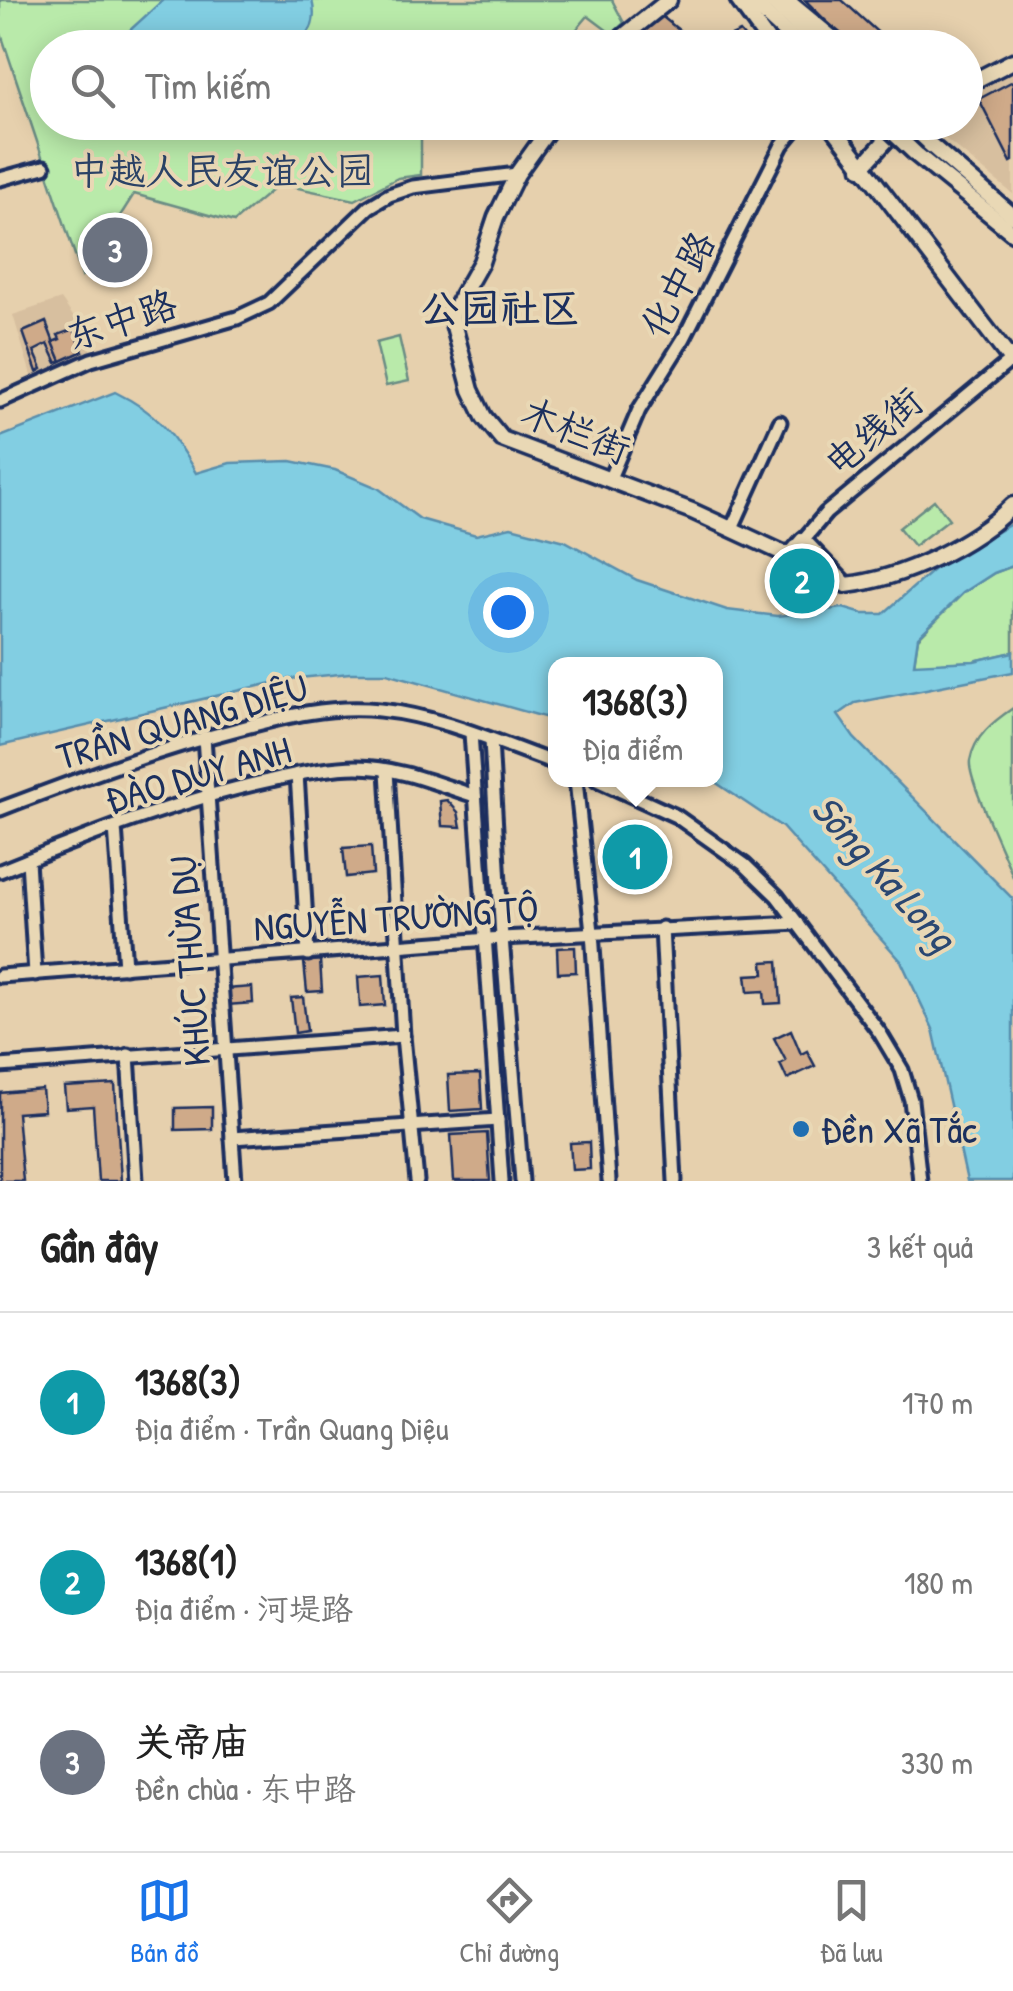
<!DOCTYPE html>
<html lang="vi">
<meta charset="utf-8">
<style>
:root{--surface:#fff;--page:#f6f6f6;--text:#222;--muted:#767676;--line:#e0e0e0;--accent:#1a73e8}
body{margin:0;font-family:"Patrick Hand","LXGW WenKai TC",sans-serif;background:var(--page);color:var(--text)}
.you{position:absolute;left:508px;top:612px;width:35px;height:35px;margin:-25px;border:8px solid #fff;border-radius:50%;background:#1a73e8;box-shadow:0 0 0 15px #1a73e833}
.badge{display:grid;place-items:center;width:65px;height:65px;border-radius:50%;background:var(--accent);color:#fff;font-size:32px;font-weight:700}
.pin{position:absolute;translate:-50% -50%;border:5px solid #fff;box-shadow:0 2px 10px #0006}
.popup{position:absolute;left:548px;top:657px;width:175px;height:130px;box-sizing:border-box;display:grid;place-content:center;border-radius:20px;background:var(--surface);filter:drop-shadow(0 2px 8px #0005);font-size:32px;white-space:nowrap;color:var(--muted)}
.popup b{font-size:38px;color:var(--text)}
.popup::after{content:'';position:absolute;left:50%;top:100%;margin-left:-20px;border:20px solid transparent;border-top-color:var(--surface)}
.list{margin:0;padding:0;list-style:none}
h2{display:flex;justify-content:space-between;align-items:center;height:130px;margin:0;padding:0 40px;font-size:42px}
h2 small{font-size:32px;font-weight:400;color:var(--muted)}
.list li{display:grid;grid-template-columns:65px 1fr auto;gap:30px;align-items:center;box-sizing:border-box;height:180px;padding:0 40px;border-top:2px solid var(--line)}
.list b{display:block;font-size:38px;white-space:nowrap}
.list p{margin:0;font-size:32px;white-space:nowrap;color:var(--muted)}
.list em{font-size:32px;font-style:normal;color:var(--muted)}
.icon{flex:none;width:55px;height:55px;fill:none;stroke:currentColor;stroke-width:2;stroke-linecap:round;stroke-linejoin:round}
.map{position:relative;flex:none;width:1013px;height:1181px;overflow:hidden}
.search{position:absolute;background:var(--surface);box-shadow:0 5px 25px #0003;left:30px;right:30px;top:30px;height:110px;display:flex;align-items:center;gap:25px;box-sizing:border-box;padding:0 35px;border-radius:55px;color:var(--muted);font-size:38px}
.sheet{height:670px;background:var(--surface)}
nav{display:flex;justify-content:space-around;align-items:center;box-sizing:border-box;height:140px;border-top:2px solid var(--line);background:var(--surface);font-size:28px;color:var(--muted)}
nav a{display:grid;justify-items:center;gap:5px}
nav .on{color:var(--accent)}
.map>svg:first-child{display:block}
.built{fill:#d7bf9f}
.green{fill:#b9eaaa;stroke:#6a8c84;stroke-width:2.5}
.water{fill:#82cee2;stroke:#598ead;stroke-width:2.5}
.building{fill:#cfaa89;stroke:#1b2f5e;stroke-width:2.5}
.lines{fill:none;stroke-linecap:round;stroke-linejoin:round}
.minor-casing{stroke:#1b2f5e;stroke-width:19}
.tertiary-casing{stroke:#1b2f5e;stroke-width:21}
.minor{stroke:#e9d8b5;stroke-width:11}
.tertiary{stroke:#e9d8b5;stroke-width:14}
.tertiary-bridge-casing{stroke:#1b2f5e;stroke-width:21;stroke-linecap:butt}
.tertiary-bridge{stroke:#e9d8b5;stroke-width:14}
.poi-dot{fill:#1f6fb2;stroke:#e9d8b5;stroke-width:4}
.labels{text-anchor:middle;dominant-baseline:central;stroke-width:8;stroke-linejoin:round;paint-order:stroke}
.park-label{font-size:38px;fill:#2b4266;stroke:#e9d8b5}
.street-label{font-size:38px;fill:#1b2f5e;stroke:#e9d8b5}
.poi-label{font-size:38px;fill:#1b2f5e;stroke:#e9d8b5;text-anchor:start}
.neighbourhood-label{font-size:40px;font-weight:bold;fill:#1b2f5e;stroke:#e9d8b5}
.water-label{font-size:40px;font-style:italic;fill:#2a4772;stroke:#e9d8b5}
</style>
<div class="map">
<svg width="1013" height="1181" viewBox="0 0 1013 1181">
<rect width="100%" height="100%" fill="#e6d0ad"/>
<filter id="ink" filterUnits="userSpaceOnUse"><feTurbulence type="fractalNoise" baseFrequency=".01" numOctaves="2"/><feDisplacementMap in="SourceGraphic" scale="20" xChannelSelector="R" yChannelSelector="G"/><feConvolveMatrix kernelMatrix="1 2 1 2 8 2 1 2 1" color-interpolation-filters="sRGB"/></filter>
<g filter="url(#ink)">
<g class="built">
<path d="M1013,68V194L926,123L966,122V90Z"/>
<path d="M61,299L82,329L91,352L32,378L13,315Z"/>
</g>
<g class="green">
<path d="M0,0H612L624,23L612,34L588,16L561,48H48V122L421,123V175L398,178L355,200L279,184L234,222L134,194L82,276L0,31Z"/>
<path d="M399,337L409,381L386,386L376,343Z"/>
<path d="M934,500L949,519L914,546L899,528Z"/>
<path d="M1013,566V652L974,661L914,665L918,638L963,593L994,573Z"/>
<path d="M1013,708V877C1005,854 967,779 970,761C974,736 994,721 1013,708Z"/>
</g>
<g class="water">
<path d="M163,0H312C315,12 315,27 305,36C284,56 169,48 136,47L129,31Z"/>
<path d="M115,392C158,413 172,432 196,473L230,463L291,461L335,470L378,488L420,519L476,535L511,527L565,541L637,580L727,610L778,616L843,608L863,614H883L940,564L1013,523V566L994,573L963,593L918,637L914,664L974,661L1013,652V672L855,703L838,715L854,738L1013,899V1181H967L933,1029L901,961L782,827L712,780H715V664H555V720L387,673H350L289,679L0,746V437Z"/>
</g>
<g class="building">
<path d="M805,0H842L895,48H853Z"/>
<path d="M659,14L685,35L706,39L727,38L740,32L753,48H659L639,29Z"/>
<path d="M1013,81V161L1011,162L979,99Z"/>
<path d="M113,228L136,243L118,271L95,257Z"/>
<path d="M46,322L61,361L57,363L48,344L34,351L42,369L37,372L23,332Z"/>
<path d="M74,329L83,351L61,361L53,342L60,339L58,335Z"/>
<path d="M447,800L458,812L461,827L442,826L440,801Z"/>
<path d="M371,846L373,874L346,877L343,848Z"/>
<path d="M575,947L576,972L558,973L557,948Z"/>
<path d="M320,960L322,991L307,992L304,962Z"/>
<path d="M778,961L781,1003L765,1004L764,991L748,992L746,975L764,974L763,962Z"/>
<path d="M383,975L385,1005L360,1007L358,977Z"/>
<path d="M252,987L253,1003L227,1005L226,989Z"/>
<path d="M303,997L307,1031L295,1033L291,998Z"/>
<path d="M791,1030L801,1054L807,1051L815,1066L787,1079L780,1064L786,1061L774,1038Z"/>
<path d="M480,1074L482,1109L450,1111L448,1075Z"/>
<path d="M115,1084L121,1181H98L93,1106L66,1108L64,1087Z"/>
<path d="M42,1089L44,1111L17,1113L23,1181H0V1093Z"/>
<path d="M212,1107V1129L175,1130V1108Z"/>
<path d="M487,1133L490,1181H454L451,1135Z"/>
<path d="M589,1142L590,1169L572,1170L570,1143Z"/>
</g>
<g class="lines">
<defs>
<g id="minor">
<path d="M0,179L44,167"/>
<path d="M0,401L91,360L237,318L269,303L369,207L389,195L413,187L517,174"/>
<path d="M610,478L639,410L684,338L782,145L801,122"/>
<path d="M732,528L780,422"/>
<path d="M803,540L826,513L1011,360"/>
<path d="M471,733L502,1181"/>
<path d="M204,737L235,1181"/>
<path d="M491,740L502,938L522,1181"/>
<path d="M387,771L403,1036L417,1181"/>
<path d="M297,774L308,954"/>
<path d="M576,780L592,932L609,1181"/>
<path d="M597,780L676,816L745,865L777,896L880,1033L902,1070L911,1100L920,1181"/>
<path d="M0,809C79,779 156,750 238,729C286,716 330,705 380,710C440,716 499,743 555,763"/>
<path d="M115,827L125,967"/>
<path d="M28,860L35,974"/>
<path d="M0,871C87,836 175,801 267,781C296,774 328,767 357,767C398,767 437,784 475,796"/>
<path d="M662,928L675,1181"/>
<path d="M0,976L502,938L798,923"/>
<path d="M128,1055L136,1181"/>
<path d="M0,1066L403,1036"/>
<path d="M232,1138L498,1120"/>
</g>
<g id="tertiary">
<path d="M738,0L773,48"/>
<path d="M750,0L802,48"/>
<path d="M770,0L822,48"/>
<path d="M786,0L844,48"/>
<path d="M609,48L669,0"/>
<path d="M966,85L1013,61"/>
<path d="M554,122L517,174L496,217L481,262L451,315L471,390L484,417L502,439L692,511L783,553H792L803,540L846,585C902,579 973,545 1013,505"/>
<path d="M829,122L1013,363"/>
<path d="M904,122L1013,216"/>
<path d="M917,155L1013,233"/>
<path d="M861,168L901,124"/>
</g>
</defs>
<use href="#minor" class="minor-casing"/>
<use href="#tertiary" class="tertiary-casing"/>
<use href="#minor" class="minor"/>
<use href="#tertiary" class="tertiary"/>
<defs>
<path id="tertiary-bridge" d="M882,122L917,155"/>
</defs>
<use href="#tertiary-bridge" class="tertiary-bridge-casing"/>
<use href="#tertiary-bridge" class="tertiary-bridge"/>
</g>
</g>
<circle class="poi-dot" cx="801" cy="1129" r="10"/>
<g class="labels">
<g class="park-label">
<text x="222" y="170">中越人民友谊公园</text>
</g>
<g class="street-label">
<text transform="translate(677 284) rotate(-62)">化中路</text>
<text transform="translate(121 319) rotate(-18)">东中路</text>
<text transform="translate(576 430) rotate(22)">木栏街</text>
<text transform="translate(873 431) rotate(-40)">电线街</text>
<text transform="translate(182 721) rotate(-16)">TRẦN QUANG DIỆU</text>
<text transform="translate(198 774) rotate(-16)">ĐÀO DUY ANH</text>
<text transform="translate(396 917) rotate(-4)">NGUYỄN TRƯỜNG TỘ</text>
<text transform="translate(189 961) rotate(-94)">KHÚC THỪA DỤ</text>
</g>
<g class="poi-label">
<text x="821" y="1129">Đền Xã Tắc</text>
</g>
<g class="neighbourhood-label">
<text x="500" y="307">公园社区</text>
</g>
<g class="water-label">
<text transform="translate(885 872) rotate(48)">Sông Ka Long</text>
</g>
</g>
</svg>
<div class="you"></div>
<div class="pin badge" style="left:635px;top:857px;background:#0f9aa8">1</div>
<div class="popup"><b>1368(3)</b>Địa điểm</div>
<div class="pin badge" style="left:802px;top:581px;background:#0f9aa8">2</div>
<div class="pin badge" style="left:115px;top:250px;background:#6b7280">3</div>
<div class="search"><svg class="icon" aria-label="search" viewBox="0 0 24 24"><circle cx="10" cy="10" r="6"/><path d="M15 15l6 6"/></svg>Tìm kiếm</div>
</div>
<section class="sheet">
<h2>Gần đây<small>3 kết quả</small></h2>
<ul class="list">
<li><span class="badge" style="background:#0f9aa8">1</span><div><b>1368(3)</b><p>Địa điểm · Trần Quang Diệu</p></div><em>170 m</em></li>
<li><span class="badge" style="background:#0f9aa8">2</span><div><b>1368(1)</b><p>Địa điểm · 河堤路</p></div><em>180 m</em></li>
<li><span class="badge" style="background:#6b7280">3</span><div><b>关帝庙</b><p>Đền chùa · 东中路</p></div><em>330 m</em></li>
</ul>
</section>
<nav>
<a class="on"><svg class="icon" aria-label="map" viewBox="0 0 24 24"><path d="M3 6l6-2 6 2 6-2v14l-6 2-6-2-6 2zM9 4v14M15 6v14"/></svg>Bản đồ</a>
<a><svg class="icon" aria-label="directions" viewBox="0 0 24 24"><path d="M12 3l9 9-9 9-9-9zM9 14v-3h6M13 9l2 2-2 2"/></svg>Chỉ đường</a>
<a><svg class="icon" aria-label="saved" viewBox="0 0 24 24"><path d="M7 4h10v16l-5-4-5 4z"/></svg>Đã lưu</a>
</nav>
